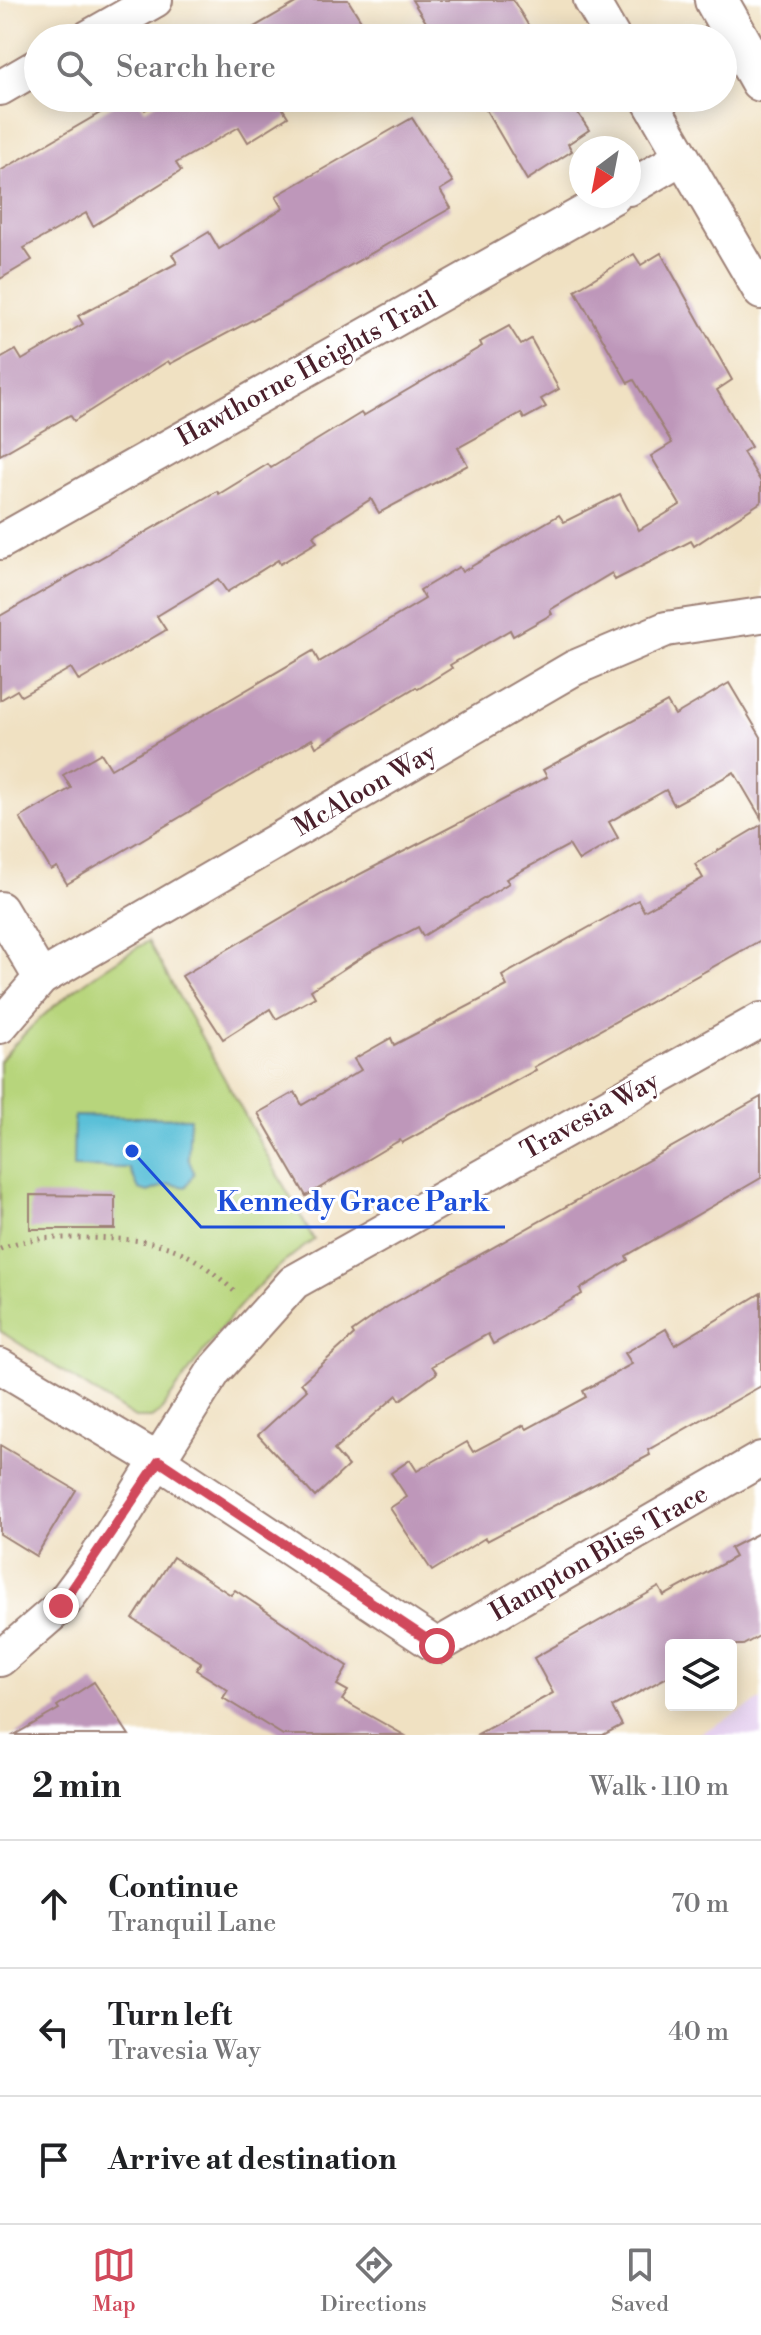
<!DOCTYPE html>
<meta charset="utf-8">
<style>
:root{--surface:#fff;--page:#f6f6f6;--text:#202124;--muted:#757577;--line:#e0e0e0;--accent:#d1495b}
body{margin:0;font-family:"Libre Bodoni",serif;background:var(--page);color:var(--text)}
.controls{position:absolute;right:24px;bottom:24px;display:grid;overflow:hidden;border-radius:8px;box-shadow:0 4px 20px #0003}
.controls button{width:72px;height:72px;display:grid;place-items:center;padding:0;border:0;border-bottom:2px solid var(--line);background:var(--surface);color:var(--text);font:40px sans-serif}
.compass{position:absolute;left:569px;top:136px;width:72px;height:72px;border-radius:50%;background:var(--surface);box-shadow:0 4px 20px #0003;rotate:212deg}
.stop{position:absolute;width:24px;height:24px;margin:-18px;border:6px solid #d1495b;border-radius:50%;background:#fff}
.stop.end{background:#d1495b;border-color:#fff;box-shadow:0 2px 8px #0008}
.list{margin:0;padding:0;list-style:none}
h2{display:flex;justify-content:space-between;align-items:center;height:104px;margin:0;padding:0 32px;font-size:34px}
h2 small{font-size:26px;font-weight:400;color:var(--muted)}
.list li{display:grid;grid-template-columns:52px 1fr auto;gap:24px;align-items:center;box-sizing:border-box;height:128px;padding:0 32px;border-top:2px solid var(--line)}
.list b{display:block;font-size:30px;white-space:nowrap}
.list p{margin:0;font-size:26px;white-space:nowrap;color:var(--muted)}
.list em{font-size:26px;font-style:normal;color:var(--muted)}
.icon{flex:none;width:44px;height:44px;fill:none;stroke:currentColor;stroke-width:2;stroke-linecap:round;stroke-linejoin:round}
.map{position:relative;flex:none;width:761px;height:1735px;overflow:hidden}
.search{position:absolute;background:var(--surface);box-shadow:0 4px 20px #0003;left:24px;right:24px;top:24px;height:88px;display:flex;align-items:center;gap:20px;box-sizing:border-box;padding:0 28px;border-radius:44px;color:var(--muted);font-size:30px}
.sheet{height:488px;background:var(--surface)}
nav{display:flex;justify-content:space-around;align-items:center;box-sizing:border-box;height:112px;border-top:2px solid var(--line);background:var(--surface);font-size:22px;color:var(--muted)}
nav a{display:grid;justify-items:center;gap:4px}
nav .on{color:var(--accent)}
.map>svg:first-child{display:block}
.built{fill:#e6d2f0}
.green{fill:#b7d57c;stroke:#807a54;stroke-width:2}
.water{fill:#5ac0d8;stroke:#527082;stroke-width:2}
.building{fill:#be97ba}
.lines{fill:none;stroke-linecap:round;stroke-linejoin:round}
.minor-casing{stroke:#9d8076;stroke-width:38}
.tertiary-casing{stroke:#9d8076;stroke-width:46}
.path{stroke:#9d8076;stroke-width:5;stroke-dasharray:2 6;stroke-linecap:butt}
.minor{stroke:#fff;stroke-width:34}
.tertiary{stroke:#fff;stroke-width:42}
.route{stroke:#d1495b;stroke-width:10}
.labels{text-anchor:middle;dominant-baseline:central;stroke-width:6;stroke-linejoin:round;paint-order:stroke}
.street-label{font-size:26px;fill:#4a1f2b;stroke:#fff}
.leader{fill:none;stroke:#1d4ed8;stroke-width:3}
.callout-dot{fill:#1d4ed8;stroke:#fff;stroke-width:3}
.callout-label{font-size:28px;text-anchor:middle;font-weight:bold;fill:#1d4ed8;stroke:#fff;stroke-width:6;stroke-linejoin:round;paint-order:stroke}
</style>
<div class="map">
<svg width="761" height="1735" viewBox="0 0 761 1735">
<rect width="100%" height="100%" fill="#fff"/>
<filter id="ink" filterUnits="userSpaceOnUse"><feTurbulence type="fractalNoise" baseFrequency=".0125" numOctaves="2"/><feDisplacementMap in="SourceGraphic" scale="16" xChannelSelector="R" yChannelSelector="G"/><feConvolveMatrix kernelMatrix="1 2 1 2 8 2 1 2 1" color-interpolation-filters="sRGB"/></filter>
<filter id="wash" filterUnits="userSpaceOnUse"><feTurbulence type="fractalNoise" baseFrequency=".006" numOctaves="4" result="noise"/><feDisplacementMap in="SourceGraphic" scale="32" xChannelSelector="R" yChannelSelector="G"/><feGaussianBlur stdDeviation="1.8" result="paint"/><feColorMatrix in="noise" values="0 0 0 0 0 0 0 0 0 0 0 0 0 0 0 0 0 1.4 0 .05"/><feComposite in="paint" operator="in"/></filter>
<g filter="url(#wash)">
<rect width="100%" height="100%" fill="#f0e1c2"/>
<path class="built" d="M761,1700V1735H697Z"/>
<path class="green" d="M148,941L314,1240C249,1282 204,1350 160,1412L151,1418H135L0,1331V1061C41,1010 92,975 148,941Z"/>
<path class="water" d="M74,1116L190,1118L188,1158L194,1173L186,1187L169,1184L148,1192L139,1189L129,1168L73,1167Z"/>
<g id="blocks">
<g class="building">
<path d="M301,0H348L372,38H235Z"/>
<path d="M412,0H513L536,38H436Z"/>
<path d="M126,98H138L145,110L166,98H276L288,117L248,142L239,127L176,163L181,171L93,226L86,213L24,248L32,260L0,279V171Z"/>
<path d="M479,98H568L589,130L568,144L572,151L527,180Z"/>
<path d="M412,118L453,182L440,190L451,208L284,303L170,364L168,361L74,421L70,415L0,455V359L16,350L22,360L83,324L78,316L177,263L172,254L209,232L219,249L283,208L276,196Z"/>
<path d="M661,253L732,380L717,390L751,447L743,452L761,482V502L694,546L691,541L615,580L612,573L550,610L552,614L513,636L510,630L450,665L452,668L418,689L416,687L316,747L312,739L67,884L57,867L51,870L20,818L71,788L63,775L101,753L111,769L313,651L319,662L425,599L420,590L459,567L462,572L559,515L564,522L620,494L639,530L680,505L651,456L672,443L634,380L628,383L575,290L634,254L641,265Z"/>
<path d="M509,326L521,345L531,339L559,389L541,399L546,407L524,419L521,413L458,448L468,465L379,513L371,499L313,536L317,542L280,564L278,560L227,592L218,579L157,616L166,630L79,681L71,668L21,696L17,690L0,700V616L217,491L219,494L268,464L271,468L361,413L363,416L482,346L480,342Z"/>
<path d="M729,683L761,737V818L734,772L674,805L666,790L609,822L618,838L579,861L569,845L506,879L509,883L423,936L418,927L370,952L311,990L315,997L276,1019L270,1009L223,1039L182,976L322,894L547,777L543,770L667,702L675,715Z"/>
<path d="M761,825V940L534,1067L536,1070L402,1143L400,1140L306,1196L258,1113L295,1092L302,1105L361,1070L354,1059L391,1038L394,1045L507,986L502,976L638,900L644,911L703,878L695,864Z"/>
<path d="M761,1097V1178L626,1256L628,1260L580,1289L582,1294L543,1316L493,1344L488,1334L432,1366L437,1373L400,1400L397,1395L334,1450L348,1466L315,1497L258,1435L307,1390L301,1383L354,1335L352,1332L387,1307Z"/>
<path d="M30,1195L115,1196V1229H30Z"/>
<path d="M761,1293V1386L648,1450L650,1455L487,1541L485,1538L432,1571L390,1508L407,1497L391,1473L410,1460L417,1471L467,1442L473,1452L524,1425L527,1429L586,1397L583,1391L632,1364L625,1353L666,1329L675,1345Z"/>
<path d="M0,1445L76,1490L36,1556L0,1534Z"/>
<path d="M761,1532V1635L743,1645H671V1675L612,1707L622,1725L603,1735H476L553,1693L534,1658L659,1587L664,1596L735,1557L730,1548Z"/>
<path d="M173,1557L231,1595L235,1590L348,1666L337,1685L348,1691L342,1700L404,1735H283L223,1698L228,1690L196,1670L201,1662L133,1619Z"/>
<path d="M94,1682L129,1735H14L59,1709L57,1706Z"/>
</g>
</g>
</g>
<g filter="url(#ink)">
<use href="#blocks" fill-opacity="0" stroke="#9d8076" stroke-width="2"/>
<g class="lines">
<defs>
<g id="minor">
<path d="M591,0L613,38"/>
<path d="M88,38L155,0"/>
<path d="M0,88L38,66"/>
<path d="M648,98L761,292"/>
<path d="M629,188L682,157"/>
<path d="M0,542L614,196"/>
<path d="M0,909L41,978"/>
<path d="M0,1026L41,978L574,668L666,629L761,615"/>
<path d="M0,1366L159,1461L437,1646L761,1459"/>
<path d="M0,1659L61,1606L94,1562L214,1371L294,1282L761,1020"/>
</g>
<path id="tertiary" d="M716,0L761,80"/>
</defs>
<use href="#minor" class="minor-casing"/>
<use href="#tertiary" class="tertiary-casing"/>
<path class="path" d="M0,1249C26,1237 52,1238 80,1238C155,1239 183,1241 238,1295"/>
<use href="#minor" class="minor"/>
<use href="#tertiary" class="tertiary"/>
</g>
</g>
<g class="lines" filter="url(#ink)">
<path class="route" d="M61,1606L159,1461L437,1646"/>
</g>
<g class="labels">
<g class="street-label">
<text transform="translate(307 369) rotate(-29)">Hawthorne Heights Trail</text>
<text transform="translate(365 790) rotate(-30)">McAloon Way</text>
<text transform="translate(590 1116) rotate(-29)">Travesia Way</text>
<text transform="translate(599 1553) rotate(-30)">Hampton Bliss Trace</text>
</g>
</g>
<path class="leader" d="M132 1151L201 1227H505"/>
<circle class="callout-dot" cx="132" cy="1151" r="8"/>
<g class="callout-label">
<text x="353" y="1211">Kennedy Grace Park</text>
</g>
</svg>
<div class="controls">
<button><svg class="icon" aria-label="layers" viewBox="0 0 24 24"><path d="M12 4l9 5-9 5-9-5zM3 14l9 5 9-5"/></svg></button>
</div>
<svg class="compass" viewBox="-18 -18 36 36"><path d="M0-13l5 13h-10z" fill="#e53935"/><path d="M0 13l5-13h-10z" fill="#757577"/></svg>
<div class="stop" style="left:437px;top:1646px"></div>
<div class="stop end" style="left:61px;top:1606px"></div>
<div class="search"><svg class="icon" aria-label="search" viewBox="0 0 24 24"><circle cx="10" cy="10" r="6"/><path d="M15 15l6 6"/></svg>Search here</div>
</div>
<section class="sheet">
<h2>2 min<small>Walk · 110 m</small></h2>
<ul class="list">
<li><svg class="icon" aria-label="ahead" viewBox="0 0 24 24"><path d="M12 20V5M6 11l6-6 6 6"/></svg><div><b>Continue</b><p>Tranquil Lane</p></div><em>70 m</em></li>
<li><svg class="icon" aria-label="left" viewBox="0 0 24 24"><path d="M17 20v-9H6M10 6l-5 5 5 5"/></svg><div><b>Turn left</b><p>Travesia Way</p></div><em>40 m</em></li>
<li><svg class="icon" aria-label="arrive" viewBox="0 0 24 24"><path d="M6 21V4h12l-3 4 3 4H6"/></svg><div><b>Arrive at destination</b></div></li>
</ul>
</section>
<nav>
<a class="on"><svg class="icon" aria-label="map" viewBox="0 0 24 24"><path d="M3 6l6-2 6 2 6-2v14l-6 2-6-2-6 2zM9 4v14M15 6v14"/></svg>Map</a>
<a><svg class="icon" aria-label="directions" viewBox="0 0 24 24"><path d="M12 3l9 9-9 9-9-9zM9 14v-3h6M13 9l2 2-2 2"/></svg>Directions</a>
<a><svg class="icon" aria-label="saved" viewBox="0 0 24 24"><path d="M7 4h10v16l-5-4-5 4z"/></svg>Saved</a>
</nav>
